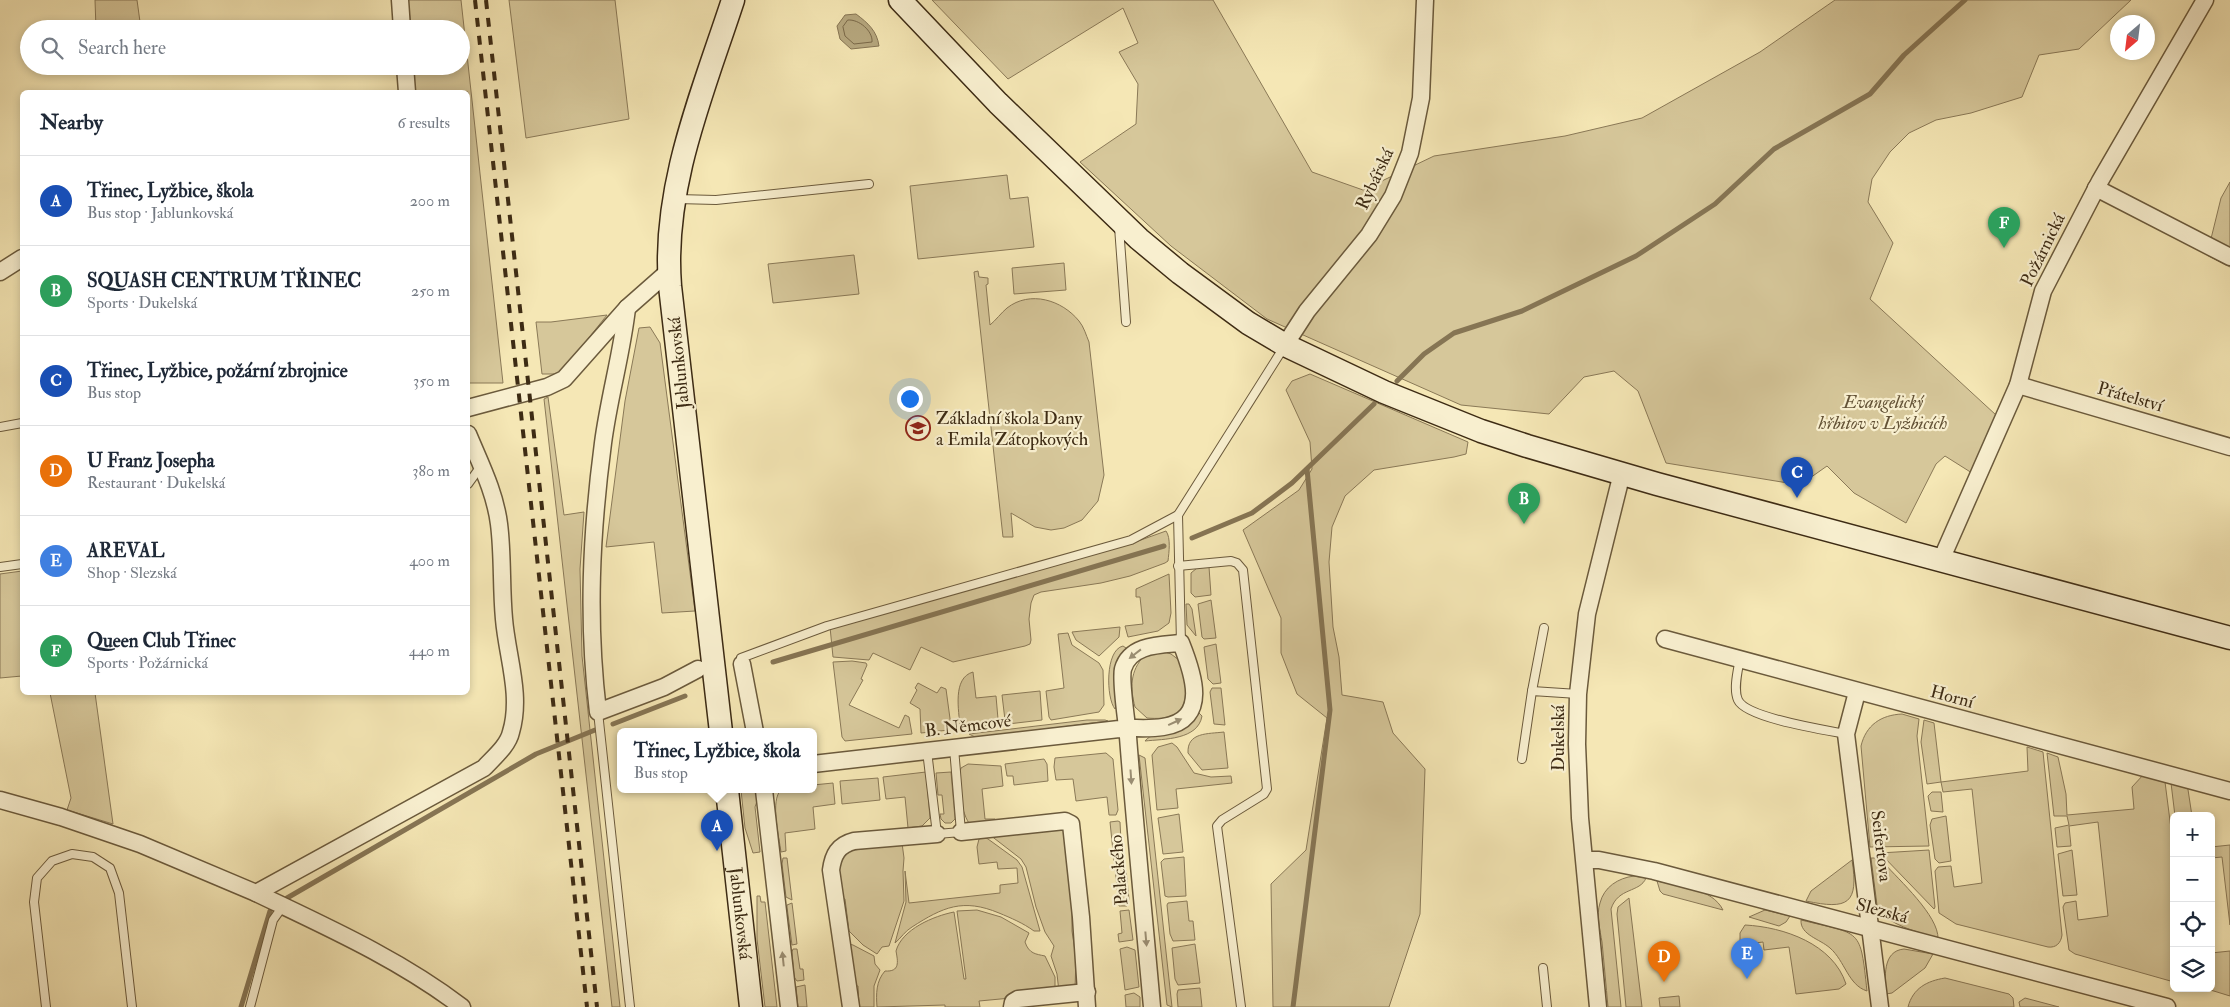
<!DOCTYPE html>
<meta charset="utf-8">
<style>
:root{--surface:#fff;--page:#f6f6f7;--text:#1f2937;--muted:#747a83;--line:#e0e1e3;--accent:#ea580c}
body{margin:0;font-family:"IM FELL Double Pica",serif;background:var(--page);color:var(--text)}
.controls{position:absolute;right:15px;bottom:15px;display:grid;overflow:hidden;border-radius:8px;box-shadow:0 2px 8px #0003}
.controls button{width:45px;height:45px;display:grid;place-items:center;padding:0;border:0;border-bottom:1px solid var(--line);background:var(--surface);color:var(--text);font:25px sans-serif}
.compass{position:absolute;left:2110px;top:15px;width:45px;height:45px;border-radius:50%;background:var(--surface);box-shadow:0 2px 8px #0003;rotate:208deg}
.you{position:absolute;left:909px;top:398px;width:18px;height:18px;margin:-12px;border:4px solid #fff;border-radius:50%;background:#1a73e8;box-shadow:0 0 0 8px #1a73e833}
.badge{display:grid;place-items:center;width:32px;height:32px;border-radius:50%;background:var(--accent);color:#fff;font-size:16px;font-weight:700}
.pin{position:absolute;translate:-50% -41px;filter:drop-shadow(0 1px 2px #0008)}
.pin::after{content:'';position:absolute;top:26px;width:18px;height:15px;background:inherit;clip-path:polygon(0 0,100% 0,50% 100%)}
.popup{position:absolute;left:617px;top:728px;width:200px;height:65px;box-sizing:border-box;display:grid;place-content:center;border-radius:8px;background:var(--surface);filter:drop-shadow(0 1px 4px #0005);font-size:16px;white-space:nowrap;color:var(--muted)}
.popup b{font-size:19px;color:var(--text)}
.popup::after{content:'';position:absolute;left:50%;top:100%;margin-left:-10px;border:10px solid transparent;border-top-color:var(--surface)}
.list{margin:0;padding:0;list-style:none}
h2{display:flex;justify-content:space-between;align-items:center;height:65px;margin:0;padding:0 20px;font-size:21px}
h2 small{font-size:16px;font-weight:400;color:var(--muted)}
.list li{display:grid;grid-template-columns:32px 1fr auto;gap:15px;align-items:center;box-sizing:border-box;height:90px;padding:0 20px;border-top:1px solid var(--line)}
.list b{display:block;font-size:19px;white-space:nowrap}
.list p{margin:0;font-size:16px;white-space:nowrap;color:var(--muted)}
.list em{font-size:16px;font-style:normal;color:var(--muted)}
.icon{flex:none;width:28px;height:28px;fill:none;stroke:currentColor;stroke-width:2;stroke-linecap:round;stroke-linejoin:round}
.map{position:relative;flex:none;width:2230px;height:1007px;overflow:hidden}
.search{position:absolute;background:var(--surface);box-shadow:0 2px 8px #0003;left:20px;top:20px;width:450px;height:55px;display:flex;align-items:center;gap:12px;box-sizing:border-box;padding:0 18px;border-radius:28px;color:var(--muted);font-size:19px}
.panel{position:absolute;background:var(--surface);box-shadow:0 2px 8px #0003;left:20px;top:90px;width:450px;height:605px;border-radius:8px}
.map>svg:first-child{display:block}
.green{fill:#d6c79a;stroke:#8a7957}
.water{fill:#b6a77e;stroke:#867554}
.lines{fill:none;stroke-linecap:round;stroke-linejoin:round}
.shore{stroke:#7a6949;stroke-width:1}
.stream{stroke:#867554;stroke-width:5}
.service-casing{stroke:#6b5a3c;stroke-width:10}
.minor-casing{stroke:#6b5a3c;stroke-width:19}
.secondary-casing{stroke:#3d2b14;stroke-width:25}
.service{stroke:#f8efcf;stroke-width:8}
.minor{stroke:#f8efcf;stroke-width:16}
.secondary{stroke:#f8efcf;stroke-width:22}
.rail{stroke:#3d2b14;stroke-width:4;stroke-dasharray:9 9;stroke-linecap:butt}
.oneway{fill:#9a8d72}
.labels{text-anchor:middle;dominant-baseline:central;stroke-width:4.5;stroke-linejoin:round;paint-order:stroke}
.street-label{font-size:18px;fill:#3d2b14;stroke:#f8efcf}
.park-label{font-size:18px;font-style:italic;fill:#635236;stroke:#f8efcf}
.poi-label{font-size:18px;fill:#3d2b14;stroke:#f8efcf;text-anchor:start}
</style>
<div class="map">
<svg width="2230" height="1007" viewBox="0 0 2230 1007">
<rect width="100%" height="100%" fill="#f5e7b5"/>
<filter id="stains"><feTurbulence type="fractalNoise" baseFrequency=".004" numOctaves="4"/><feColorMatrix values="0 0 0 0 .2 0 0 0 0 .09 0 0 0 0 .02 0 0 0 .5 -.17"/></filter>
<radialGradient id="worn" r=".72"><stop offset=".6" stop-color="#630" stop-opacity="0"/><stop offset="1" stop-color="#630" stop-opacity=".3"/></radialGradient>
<g class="green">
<path d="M95,0H137L141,29H96Z"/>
<path d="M408,0H461L503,383H468V92H414V66H461V29H411Z"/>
<path d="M509,0H615L629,119L526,138Z"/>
<path d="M932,0H1213L1312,172L1363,190L1434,156L1565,136L1642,118L1760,52L1835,0H2131L2079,49L2039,55L2022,97L1971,113L1936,120L1909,133L1890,152L1872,179L1868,202L1893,243L1870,299L1996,415L1972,473L1945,456L1936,464L1906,523L1854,493L1827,466L1800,485L1666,463L1638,391L1614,371L1584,377L1549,414L1461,405L1267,319L1171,246L1080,162L1136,124L1138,84L1119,52L1138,43L1123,8L1008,79Z"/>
<path d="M1007,175L1010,199L1028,197L1034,247L918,259L910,186Z"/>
<path d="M2230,182V267L2207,255L2221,198Z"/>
<path d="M854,255L859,294L773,303L768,264Z"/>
<path d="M1064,263L1066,290L1014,294L1012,268Z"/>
<path d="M978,271L979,277L988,278V284L986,285L990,325C996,320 1001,313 1007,308C1030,290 1062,300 1079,321C1084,327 1086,335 1089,342L1104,475L1098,501L1082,520L1064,528L1051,530L1035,527L1011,513L1013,537H1003L974,272Z"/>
<path d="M607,315L560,374H542L536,322H551Z"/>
<path d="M650,327L660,343L695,611L662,613L654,542L606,547L625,401L639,328Z"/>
<path d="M1310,374L1468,442L1466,454L1454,457L1374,470L1345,496L1332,527L1329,562L1333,627L1339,657L1342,695L1383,702L1393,733L1425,769L1420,914L1389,1007H1273L1271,884L1306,850L1327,718L1297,694L1281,653V618L1243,530L1299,490L1312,469L1310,442L1286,390L1292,381Z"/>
<path d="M548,397L564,515L584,512L580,569L582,656L620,1007H612L544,399Z"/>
<path d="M1166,531C1171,538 1169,552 1168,561L1165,563L1130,576L1101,583L1041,592L1034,595L1031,603L1029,619L1031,640L1030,644L1025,646L953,662L921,647L910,670L873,653L869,660L833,657L830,627L1034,569L1138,541Z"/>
<path d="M1209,567L1211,595L1195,597L1191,593V573L1197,568Z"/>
<path d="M22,571V676L0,678V574Z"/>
<path d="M1169,574L1171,613L1169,623L1158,631L1128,637L1125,626L1143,624L1140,597H1136V589Z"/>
<path d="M1211,600L1216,638L1204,639L1202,637L1198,604Z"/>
<path d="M1186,604H1189L1192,609L1196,636L1187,625Z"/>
<path d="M1120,627L1119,637L1099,656L1076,640L1072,632Z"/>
<path d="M1068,633L1072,645L1099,663L1103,670L1104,705L1099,712L1051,720L1049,717L1046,691L1064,688L1058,634Z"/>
<path d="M1216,644L1221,683L1213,684L1208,679L1204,647Z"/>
<path d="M1123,646L1126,648C1112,667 1115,684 1117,706L1115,709C1106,698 1105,650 1123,646Z"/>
<path d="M1165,652L1171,654L1183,663C1188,696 1191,722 1147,718L1135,707C1130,688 1130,671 1144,656Z"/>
<path d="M852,661L866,663L867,665L861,679L863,680L849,705L899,728L905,715L909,717L912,734L845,741L842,737L833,662Z"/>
<path d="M973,672L976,698L996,696L998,719L995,725L960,727C959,711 952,678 973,672Z"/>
<path d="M918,683L937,693L941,687L946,689L951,726L949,730L921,733L920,709L910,703L917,690L915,688Z"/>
<path d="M1212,688H1221L1225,725L1214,724L1210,692Z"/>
<path d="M1040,691L1042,720L1008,724L1005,720L1002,695Z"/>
<path d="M50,693H95L113,824L67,810L71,798Z"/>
<path d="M1199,713L1202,716C1198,740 1164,739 1145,741C1156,727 1181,742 1199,713Z"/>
<path d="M1902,714L1919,719L1917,736L1929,846L1870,847L1861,746C1866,725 1881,715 1902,714Z"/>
<path d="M1087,720H1105L1108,721L977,738L969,734Z"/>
<path d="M1924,720L1934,723L1941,782L2028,771L2027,747L2043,752L2062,935C2061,943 2056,948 2048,947L1956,924L1939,913L1935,871L1938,867L1951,866L1954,887L1982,883L1972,789L1943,792L1941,782L1927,784L1921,742Z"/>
<path d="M1224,732L1228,768L1202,770L1188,753C1187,732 1208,734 1224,732Z"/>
<path d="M1172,743L1177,747L1194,773L1211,777L1231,776L1232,783L1176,789L1178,808L1157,810L1152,755L1158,747Z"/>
<path d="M1106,753L1113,759L1118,810L1116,815H1109L1107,797L1076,801L1073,779L1056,780L1054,767L1055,758Z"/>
<path d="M2047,753L2058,757L2066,794L2067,815L2134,809L2132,787L2144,774L2165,782L2174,852V982L2075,954L2069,950L2063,907L2065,903L2076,901L2078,920L2108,916L2098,822L2069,826L2071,846L2057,847L2055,828L2069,825L2067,816H2054Z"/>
<path d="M1139,755L1145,758L1172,1007L1167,1005Z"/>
<path d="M1044,759L1047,764L1048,781L1014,785L1013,776H1007L1005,764Z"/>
<path d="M968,764L1001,766L1003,786L982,789L985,819H995V825L971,826C961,814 956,782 961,768Z"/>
<path d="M926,772L930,818L922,826L908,828L905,797L886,799L883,777Z"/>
<path d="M951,772L955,819L951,823H945L941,819L940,814H944L942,795H938L936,773Z"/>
<path d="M878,778L880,800L842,804L840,781Z"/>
<path d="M833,783L835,804L813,807L815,829L785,833L786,851L781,852C779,837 770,800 781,790H813V785Z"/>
<path d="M2171,783H2187L2192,816H2175Z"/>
<path d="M741,790H761L755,807L760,852L753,853L745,828Z"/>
<path d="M1932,792H1941L1943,812L1931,811L1928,796Z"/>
<path d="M1179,814L1183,852L1163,854L1158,818Z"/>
<path d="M1946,816L1951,861L1939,863L1935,859L1930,825L1932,819Z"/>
<path d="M1118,821L1120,822L1122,861H1114L1110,822Z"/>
<path d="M1064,826L1072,904V931L1076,958L1075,989L1059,992L1057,974L1051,956L1054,946L1045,932L1036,907L1026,867L1021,859L990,835Z"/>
<path d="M984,837L988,839L1017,860L1022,867L1040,931H1034C1023,923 1011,918 999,913C963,898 943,907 912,927C905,931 901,938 895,943L906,902L905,871L909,903L1000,893V885L1018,883L1017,868L998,869L997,862L979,864L977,847L979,839Z"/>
<path d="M902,843L904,858L903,871L904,901L889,946L882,947L877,954L863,945L849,931L845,899L839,897C837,881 833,863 848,851Z"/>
<path d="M2230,845V925L2222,857L2211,858V847Z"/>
<path d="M1929,850L1935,907L1934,909L1880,853Z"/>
<path d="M2072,850L2077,895L2063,896L2058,854Z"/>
<path d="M1184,857L1186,896L1168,897L1165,896L1161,862L1164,859Z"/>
<path d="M783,858H787L792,900L786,897L782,864Z"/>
<path d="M1871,858H1877L1884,863C1899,880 1939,916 1938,939C1918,931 1886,926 1877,905Z"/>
<path d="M1852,860C1859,904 1848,910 1806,901L1811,891Z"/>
<path d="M1122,867L1126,870L1129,899L1127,906H1119L1115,868Z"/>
<path d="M1634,876L1646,878C1640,893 1618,887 1611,909L1621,1007H1608C1606,985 1604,963 1602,942C1600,930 1596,915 1600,903C1604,887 1618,878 1634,876Z"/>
<path d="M1657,881C1679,886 1712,888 1723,910L1663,894L1660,891Z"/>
<path d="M757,896H760L761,902H765L777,1007H765L757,939Z"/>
<path d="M1629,898L1642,1007H1626L1617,914L1618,907Z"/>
<path d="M1187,901L1189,921H1193L1195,940L1173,941L1170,934L1167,905L1168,903Z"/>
<path d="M792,903L797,944L792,945L787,907V905Z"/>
<path d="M977,910L1001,917L1029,933L1025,942C1029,954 1036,954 1045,956L1055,977V990L1011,998L979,1001L980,1007H945V1005L877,1007C876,994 876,981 885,971C900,972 898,962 896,951C902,929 934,916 954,912L964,979H966L957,911Z"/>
<path d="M1129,910L1133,940L1119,942L1118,934L1122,933L1120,911Z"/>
<path d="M1765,910L1790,916L1786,922L1779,926L1749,917Z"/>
<path d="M1801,920C1862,935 1860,927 1867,991C1848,985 1845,961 1830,948C1820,939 1800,935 1801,920Z"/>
<path d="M1745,925C1784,927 1833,944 1846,984L1839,989L1796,994L1789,947L1764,950L1763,942L1740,945V933Z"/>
<path d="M845,943L853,945L874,956L875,964L880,970L874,986V1007H859L858,986H852Z"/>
<path d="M1195,944L1200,983L1178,985L1175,979L1172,948Z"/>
<path d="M1127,947L1135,950L1139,987L1125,990L1120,949Z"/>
<path d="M797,949L800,969H803L804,980L797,981L794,977L792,952L793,949Z"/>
<path d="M1904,949L1933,954L1925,968L1892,993L1886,994C1885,978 1882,951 1904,949Z"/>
<path d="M2230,951V996L2204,988H2211V953Z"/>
<path d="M1945,978L2009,994L2013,998L2014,1007H1908C1913,988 1927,981 1945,978Z"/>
<path d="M805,985L807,1007H798L796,987Z"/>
<path d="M1200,988L1202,1007H1178L1177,994L1178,990Z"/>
<path d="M1134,993L1140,997V1007H1126L1125,995Z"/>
<path d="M1679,996L1680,1007H1660L1659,998Z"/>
<path d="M2025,998L2059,1007H2020L2019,1002Z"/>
</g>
<path class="water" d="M856,14C868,23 877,31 879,46L851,49L840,39L837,26L845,15Z"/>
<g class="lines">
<path class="shore" d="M848,20C859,19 873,31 872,42L854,44L845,36L843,27Z"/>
<g class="stream">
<path d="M1397,381L1424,354L1454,333L1522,311L1636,256L1715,204L1774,149L1870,94L1904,55L1965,0"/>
<path d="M1192,538L1252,513L1292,483L1374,404"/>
<path d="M773,662L1164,546"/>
<path d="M613,724L685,696"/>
<path d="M287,898L536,754L595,730"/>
<path d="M241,1007L270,911"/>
<path d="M1293,1007L1330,710L1307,469"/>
</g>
<defs>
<g id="service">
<path d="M677,199L716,200L869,184"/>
<path d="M1119,227L1126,322"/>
<path d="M0,427L22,423"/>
<path d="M468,484L481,466"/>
<path d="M1178,566L1231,561L1237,563L1243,570L1267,789L1264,794L1222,820L1217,826L1241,1007"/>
<path d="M0,567L22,564"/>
<path d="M1181,643L1178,515L1284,347"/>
<path d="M1740,658C1738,670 1733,689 1738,700C1746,718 1825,730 1846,734"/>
<path d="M742,663L741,658L827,626L1131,540L1178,515"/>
<path d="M1532,691L1544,628"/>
<path d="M598,712L630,1007"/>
<path d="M927,751L937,834L961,832L954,748"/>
<path d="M1522,759L1532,691L1578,694"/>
<path d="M1543,968L1547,1007"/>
<path d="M46,1007L34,902L37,878L52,861L72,854L93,857L110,868L119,893L132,1007"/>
<path d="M250,1007L273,920L283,906"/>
</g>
<g id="minor">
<path d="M400,0L402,29"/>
<path d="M405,66L407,92"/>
<path d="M2096,188L2230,257"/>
<path d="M0,272L22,258"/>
<path d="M627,308C622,353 609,397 603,443C591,534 587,621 598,712L664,687L698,669"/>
<path d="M1285,345L1307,311L1369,235L1393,196L1410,153L1421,98L1425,0"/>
<path d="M2018,385L2230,447"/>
<path d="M468,408L547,387L564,379L627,308L669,271"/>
<path d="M1941,560L2018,385L2043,291L2100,181L2205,0"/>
<path d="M1665,639L2230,791"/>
<path d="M742,664L755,732"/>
<path d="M1857,692L1846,734L1880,1007"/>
<path d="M813,764L1128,728C1139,728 1151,729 1163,727C1210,720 1193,673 1181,643C1161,645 1130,644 1123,669C1120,681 1127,722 1128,737C1135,827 1144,917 1152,1007"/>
<path d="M764,790L789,1007"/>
<path d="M0,800L61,817L140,844L256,893L484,768C493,758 508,746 511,732C522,695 507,656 504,619C501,587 503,555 499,524C495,492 480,463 468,434"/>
<path d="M961,832L1065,821L1071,824L1081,917L1087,1007"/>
<path d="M1585,860H1599L1654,871L2167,1007"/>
<path d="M256,893C327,927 399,959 462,1007"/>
<path d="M851,1007L831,870C833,855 838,845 854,841L937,834"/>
<path d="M1012,1007L1013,1002L1018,999L1087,992"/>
<path d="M1598,1007L1580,818L1577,744L1578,694L1587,614L1622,473"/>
</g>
<g id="secondary">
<path d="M900,0L998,103L1139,239L1180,273L1248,323L1285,345L1384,392L1481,431L1527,446L1657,484L2230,638"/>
<path d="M721,732L670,286C662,187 703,92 733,0"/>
<path id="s1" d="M727,790L751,1007"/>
</g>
</defs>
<use href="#service" class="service-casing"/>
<use href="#minor" class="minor-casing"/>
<use href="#secondary" class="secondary-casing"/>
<use href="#service" class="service"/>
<use href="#minor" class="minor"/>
<use href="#secondary" class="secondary"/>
<g class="rail">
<path d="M475,0L587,1007"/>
<path d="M486,0L597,1007"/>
</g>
</g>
<defs><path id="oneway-solid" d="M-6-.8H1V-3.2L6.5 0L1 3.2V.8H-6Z" transform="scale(1.25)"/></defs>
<g class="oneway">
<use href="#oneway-solid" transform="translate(1135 654) rotate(142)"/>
<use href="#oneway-solid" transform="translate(1175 722) rotate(-25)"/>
<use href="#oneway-solid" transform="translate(1131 777) rotate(86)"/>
<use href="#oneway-solid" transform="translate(1146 939) rotate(85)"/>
<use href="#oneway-solid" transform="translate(783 959) rotate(-96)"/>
</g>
<defs>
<symbol id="school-ring" viewBox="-11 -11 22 22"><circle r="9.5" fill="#f8efcf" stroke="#8f2418" stroke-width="1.5"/><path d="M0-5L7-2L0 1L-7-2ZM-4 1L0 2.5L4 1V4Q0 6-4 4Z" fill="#8f2418"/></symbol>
</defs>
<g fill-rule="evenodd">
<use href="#school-ring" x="904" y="414" width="28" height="28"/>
</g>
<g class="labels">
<g class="street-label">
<text transform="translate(1375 179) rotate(-65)">Rybářská</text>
<text transform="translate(2043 250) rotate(-64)">Požárnická</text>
<text transform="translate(679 363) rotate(-96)">Jablunkovská</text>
<text transform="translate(2130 397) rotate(16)">Přátelství</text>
<text transform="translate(1952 697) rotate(15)">Horní</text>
<text transform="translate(968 726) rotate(-7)">B. Němcové</text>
<text transform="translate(1558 738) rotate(-90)">Dukelská</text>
<text transform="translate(1881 846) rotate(83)">Seifertova</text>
<text transform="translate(1119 870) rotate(-95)">Palackého</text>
<text transform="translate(1882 911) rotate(15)">Slezská</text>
<text stroke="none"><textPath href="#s1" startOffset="124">Jablunkovská</textPath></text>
</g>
<g class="park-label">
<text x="1883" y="402">Evangelický<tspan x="1883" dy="21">hřbitov v Lyžbicích</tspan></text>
</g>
<g class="poi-label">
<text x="936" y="418">Základní škola Dany<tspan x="936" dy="21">a Emila Zátopkových</tspan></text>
</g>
</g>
<rect width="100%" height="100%" filter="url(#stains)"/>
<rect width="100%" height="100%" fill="url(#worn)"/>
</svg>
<div class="controls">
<button>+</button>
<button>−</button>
<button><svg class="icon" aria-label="locate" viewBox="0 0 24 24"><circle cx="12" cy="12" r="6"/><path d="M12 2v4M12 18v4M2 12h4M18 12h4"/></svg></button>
<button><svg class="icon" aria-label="layers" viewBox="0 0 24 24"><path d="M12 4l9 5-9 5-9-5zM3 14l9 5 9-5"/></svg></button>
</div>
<svg class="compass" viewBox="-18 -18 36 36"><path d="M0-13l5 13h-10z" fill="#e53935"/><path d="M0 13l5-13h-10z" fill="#747a83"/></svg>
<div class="you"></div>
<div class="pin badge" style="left:717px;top:851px;background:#1a4fb4">A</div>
<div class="popup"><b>Třinec, Lyžbice, škola</b>Bus stop</div>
<div class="pin badge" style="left:1524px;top:524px;background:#2e9e5b">B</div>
<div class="pin badge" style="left:1797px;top:498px;background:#1a4fb4">C</div>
<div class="pin badge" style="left:1664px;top:982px;background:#e8710a">D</div>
<div class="pin badge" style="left:1747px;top:979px;background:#3f7fe0">E</div>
<div class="pin badge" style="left:2004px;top:248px;background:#2e9e5b">F</div>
<div class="search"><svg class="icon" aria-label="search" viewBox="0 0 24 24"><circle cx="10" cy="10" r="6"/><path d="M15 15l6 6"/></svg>Search here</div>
<section class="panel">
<h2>Nearby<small>6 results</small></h2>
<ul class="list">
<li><span class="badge" style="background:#1a4fb4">A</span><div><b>Třinec, Lyžbice, škola</b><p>Bus stop · Jablunkovská</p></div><em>200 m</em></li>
<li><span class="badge" style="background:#2e9e5b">B</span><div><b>SQUASH CENTRUM TŘINEC</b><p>Sports · Dukelská</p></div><em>250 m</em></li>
<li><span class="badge" style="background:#1a4fb4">C</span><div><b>Třinec, Lyžbice, požární zbrojnice</b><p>Bus stop</p></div><em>350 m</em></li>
<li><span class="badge" style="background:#e8710a">D</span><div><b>U Franz Josepha</b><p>Restaurant · Dukelská</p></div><em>380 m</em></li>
<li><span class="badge" style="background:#3f7fe0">E</span><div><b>AREVAL</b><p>Shop · Slezská</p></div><em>400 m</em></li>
<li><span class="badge" style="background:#2e9e5b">F</span><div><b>Queen Club Třinec</b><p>Sports · Požárnická</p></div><em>440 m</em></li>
</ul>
</section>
</div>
